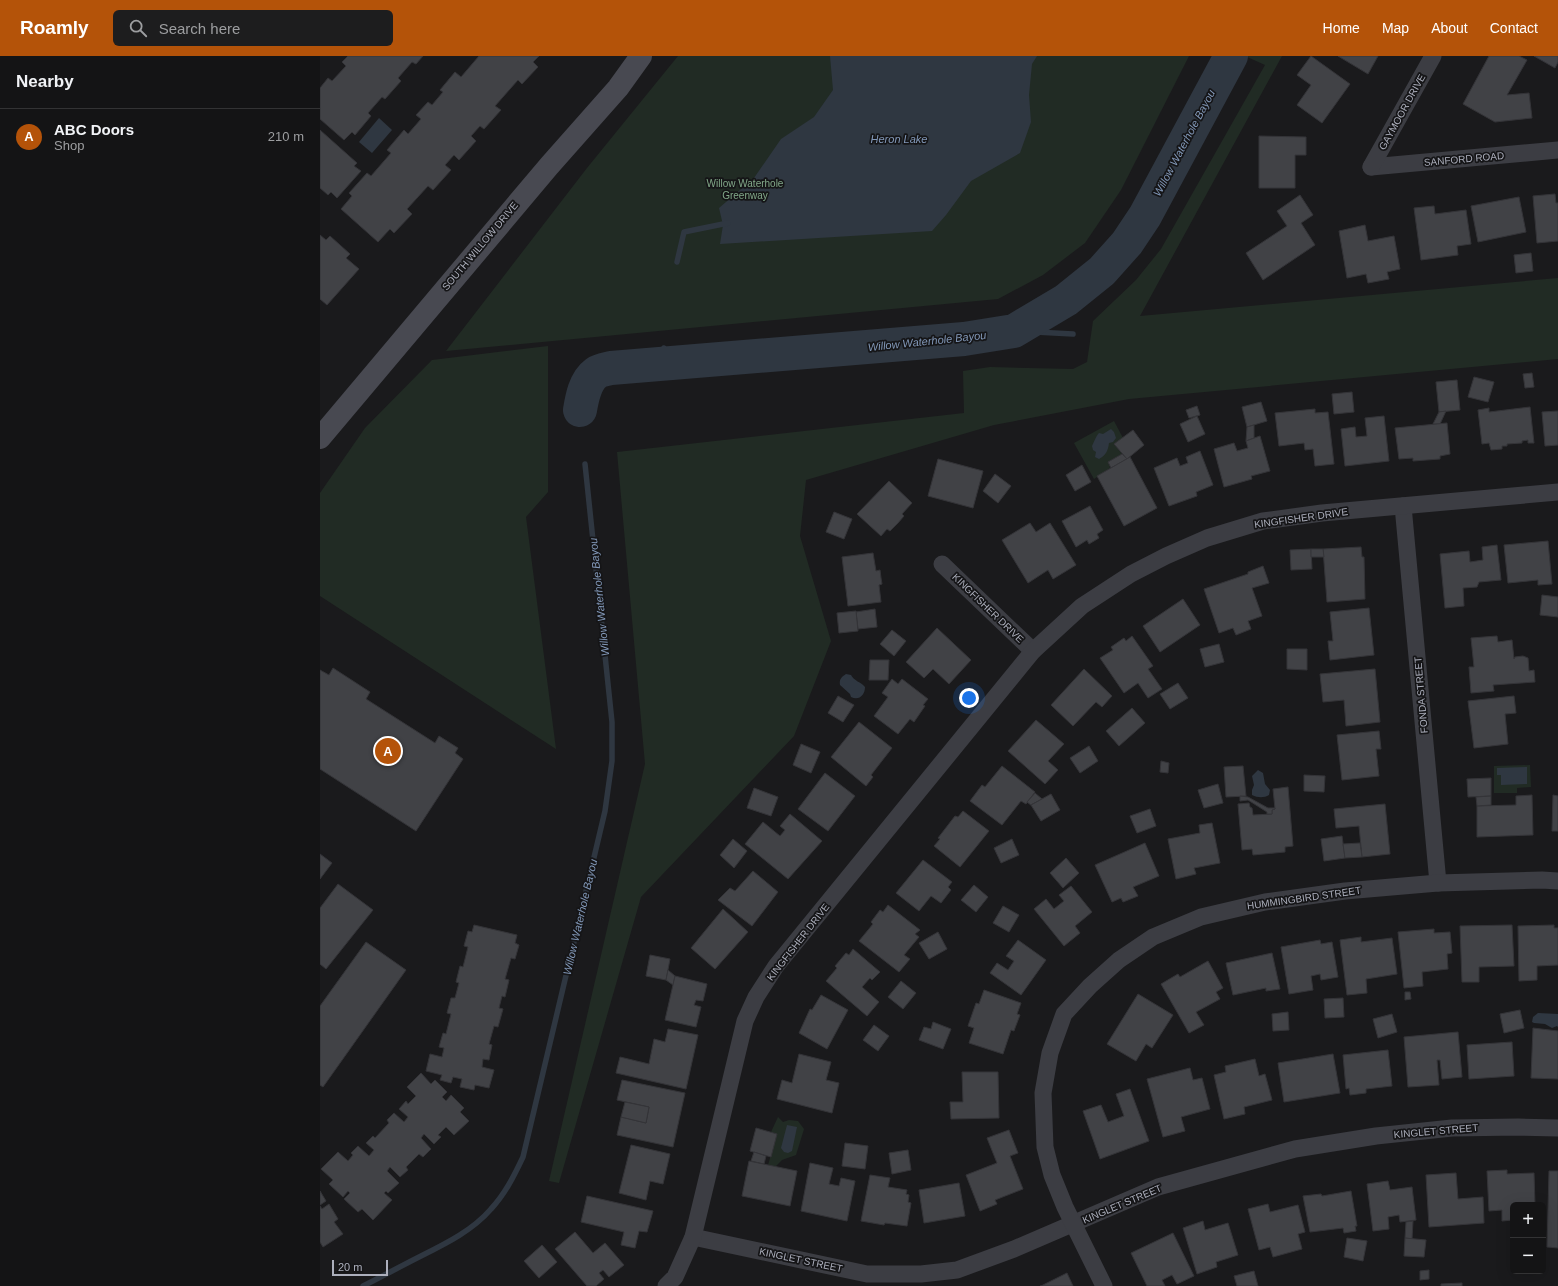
<!DOCTYPE html>
<meta charset="utf-8">
<style>
:root{--surface:#141415;--page:#1d1d1e;--text:#f1f3f6;--muted:#9d9ea0;--line:#333334;--accent:#b45309}
body{margin:0;font-family:Arial,sans-serif;background:var(--page);color:var(--text)}
.controls{position:absolute;right:12px;bottom:12px;display:grid;overflow:hidden;border-radius:6px;box-shadow:0 4px 16px #0002}
.controls button{width:36px;height:36px;display:grid;place-items:center;padding:0;border:0;border-bottom:1px solid var(--line);background:var(--surface);color:var(--text);font:20px sans-serif}
.scale{position:absolute;left:12px;bottom:10px;width:56px;box-sizing:border-box;padding-left:4px;border:2px solid #acafbc;border-top:0;font-size:11px;line-height:14px;white-space:nowrap;color:#acafbc;-webkit-text-stroke:3px #151517;paint-order:stroke}
.you{position:absolute;left:649px;top:642px;width:14px;height:14px;margin:-10px;border:3px solid #fff;border-radius:50%;background:#1a73e8;box-shadow:0 0 0 6px #1a73e833}
.badge{display:grid;place-items:center;width:26px;height:26px;border-radius:50%;background:var(--accent);color:#fff;font-size:13px;font-weight:700}
.pin{position:absolute;translate:-50% -50%;border:2px solid #fff;box-shadow:0 1px 4px #0006}
.list{margin:0;padding:0;list-style:none}
h2{display:flex;justify-content:space-between;align-items:center;height:52px;margin:0;padding:0 16px;font-size:17px}
h2 small{font-size:13px;font-weight:400;color:var(--muted)}
.list li{display:grid;grid-template-columns:26px 1fr auto;gap:12px;align-items:center;box-sizing:border-box;height:56px;padding:0 16px;border-top:1px solid var(--line)}
.list b{display:block;font-size:15px;white-space:nowrap}
.list p{margin:0;font-size:13px;white-space:nowrap;color:var(--muted)}
.list em{font-size:13px;font-style:normal;color:var(--muted)}
.icon{flex:none;width:22px;height:22px;fill:none;stroke:currentColor;stroke-width:2;stroke-linecap:round;stroke-linejoin:round}
.map{position:relative;flex:none;width:1238px;height:1230px;overflow:hidden}
header{display:flex;align-items:center;gap:24px;box-sizing:border-box;height:56px;padding:0 20px;background:var(--accent);color:#fff}
header strong{font-size:19px}
nav{display:flex;gap:22px;margin-inline-start:auto;font-size:14px}
.search{width:280px;height:36px;background:var(--page);display:flex;align-items:center;gap:10px;box-sizing:border-box;padding:0 14px;border-radius:6px;color:var(--muted);font-size:15px}
main{display:flex}
aside{flex:1;background:var(--surface)}
.map>svg:first-child{display:block}
.green{fill:#212b24}
.water{fill:#2f3741}
.lines{fill:none;stroke-linecap:round;stroke-linejoin:round}
.stream{stroke:#2f3741;stroke-width:5.5}
.river{stroke:#2f3741;stroke-width:34}
.building{fill:#414246;stroke:#343438}
.street{stroke:#3c3d43;stroke-width:17}
.secondary{stroke:#484951;stroke-width:22}
.labels{text-anchor:middle;dominant-baseline:central;stroke-width:3.5;stroke-linejoin:round;paint-order:stroke}
.street-label{font-size:10px;fill:#acafbc;stroke:#151517}
.park-label{font-size:10px;fill:#82a889;stroke:#151517}
.water-label{font-size:11px;font-style:italic;fill:#8298b8;stroke:#151517}
</style>
<header>
<strong>Roamly</strong>
<div class="search"><svg class="icon" aria-label="search" viewBox="0 0 24 24"><circle cx="10" cy="10" r="6"/><path d="M15 15l6 6"/></svg>Search here</div>
<nav><a>Home</a><a>Map</a><a>About</a><a>Contact</a></nav>
</header>
<main>
<aside>
<h2>Nearby<small></small></h2>
<ul class="list">
<li><span class="badge">A</span><div><b>ABC Doors</b><p>Shop</p></div><em>210 m</em></li>
</ul>
</aside>
<div class="map">
<svg width="1238" height="1230" viewBox="0 0 1238 1230">
<rect width="100%" height="100%" fill="#1a1a1c"/>
<g class="green">
<path d="M358,0H869L801,134L765,187L723,219L678,243L126,295L267,112Z"/>
<path d="M925,0H962L820,260L1238,222V303L809,343L674,369L486,424L480,480L511,585L474,680L321,841L239,1127L229,1125L325,708L297,396L644,357L643,315L670,311L753,313L767,306L773,265L816,224L841,193L945,9Z"/>
<path d="M228,290V436L206,461L236,693L0,540V437L45,372L112,304Z"/>
<path d="M794,365L803,382L794,388L802,398L788,406L790,412L774,423L754,387Z"/>
<path d="M1210,709L1211,731L1197,732V737H1174V710Z"/>
<path d="M458,1061L463,1066L469,1064L478,1065L484,1073L476,1099L462,1104L455,1111L448,1109L457,1078L451,1076Z"/>
</g>
<g class="water">
<path d="M510,0H717L712,8L709,39L711,66L700,97L651,125L626,159L612,175L400,188L403,169L399,152L434,122L461,83L494,61L513,34Z"/>
<path d="M59,62L72,74L52,97L39,86Z"/>
<path d="M791,373L794,376L796,382L793,386L789,387C788,395 786,399 779,403L775,401L776,396L773,394L772,390C774,386 776,380 779,377L783,378Z"/>
<path d="M526,618L531,619C534,625 541,626 545,631C545,639 539,645 531,641L530,638L520,629C519,624 521,621 526,618Z"/>
<path d="M1207,711V728L1181,729V719H1177V712Z"/>
<path d="M938,714L943,717L945,728L950,734L949,739C944,742 938,742 932,739V734L934,729L932,720Z"/>
<path d="M1218,957L1238,958V971L1237,970L1232,972L1225,968L1214,967L1212,966L1213,961Z"/>
<path d="M467,1069L477,1071L472,1095L468,1097L464,1096L461,1092Z"/>
</g>
<g class="lines">
<g class="stream">
<path d="M357,206L364,176L408,167"/>
<path d="M694,275L753,278"/>
<path d="M344,292L345,307"/>
<path d="M43,1230C63,1220 83,1209 103,1199C127,1187 153,1174 171,1153C185,1138 194,1120 203,1101L285,755L292,705V666L265,408"/>
</g>
<path class="river" d="M260,354C262,342 265,325 276,317C280,314 287,313 291,312L644,283L694,275L746,244L782,215L807,187L825,160L911,0"/>
</g>
<g class="building">
<path d="M28,0H103L96,8L92,6L78,22L81,25L65,43L62,41L48,57L51,60L35,79L32,76L24,84L0,63V32L8,22L12,25L26,10L22,6Z"/>
<path d="M159,0H219L213,6L218,11L202,28L198,24L175,50L181,54L164,73L160,70L151,80L156,85L139,104L134,99L125,109L131,114L113,134L108,130L87,153L92,158L74,177L70,173L58,186L21,153L32,140L29,137L47,117L51,120L71,97L67,94L84,74L88,78L101,63L96,59L108,46L112,49L123,36L120,34L135,16L141,21Z"/>
<path d="M991,0L1030,28L1002,67L977,49L991,29L977,19Z"/>
<path d="M1018,0H1058L1048,18Z"/>
<path d="M1169,0H1199L1207,4L1187,39L1209,37L1212,62L1175,66L1143,48Z"/>
<path d="M1214,0H1238V6L1235,12Z"/>
<path d="M0,74L37,107L34,110L41,115L17,142L11,136L8,139L0,132Z"/>
<path d="M939,80L986,81V99H975V132H939Z"/>
<path d="M1235,138L1236,147H1238V185L1217,187L1213,140Z"/>
<path d="M980,139L993,159L981,167L995,189L943,224L926,197L967,170L957,155Z"/>
<path d="M1199,141L1206,176L1158,186L1151,150Z"/>
<path d="M1114,150L1115,158L1146,154L1151,188L1137,190L1138,199L1101,204L1094,152Z"/>
<path d="M1045,169L1048,185L1074,180L1080,213L1067,216L1069,223L1048,227L1046,218L1027,222L1019,175Z"/>
<path d="M0,179L6,184L10,180L30,198L26,202L39,213L7,249L0,243Z"/>
<path d="M1211,197L1213,215L1196,217L1194,199Z"/>
<path d="M1212,317L1214,331L1205,332L1203,318Z"/>
<path d="M1154,321L1174,326L1168,346L1148,341Z"/>
<path d="M1137,324L1140,354L1119,356L1116,326Z"/>
<path d="M1032,336L1034,356L1014,358L1012,338Z"/>
<path d="M941,346L947,365L927,371L922,351Z"/>
<path d="M877,350L880,359L869,362L866,354Z"/>
<path d="M1210,351L1214,387H1208V384L1202,385V387L1187,388V390H1182V393L1171,394L1169,387L1162,388L1158,354L1169,352V356Z"/>
<path d="M995,353V357L1008,356L1014,408L995,410L993,393L985,394L984,387L959,390L955,357Z"/>
<path d="M1126,355L1120,368H1113L1119,356Z"/>
<path d="M1238,355V389L1225,390L1222,356Z"/>
<path d="M877,360L885,378L868,386L860,368Z"/>
<path d="M1064,360L1069,405L1025,410L1021,373L1035,371L1036,381L1047,380L1045,362Z"/>
<path d="M1127,367L1130,398L1120,400V403L1093,405V402L1079,403L1075,372Z"/>
<path d="M934,369V382L926,385L927,371Z"/>
<path d="M813,374L824,389L807,403L794,388Z"/>
<path d="M940,380L950,415L931,420L932,423L904,431L894,393L914,387L917,395L928,392L926,385Z"/>
<path d="M880,395L893,429L876,436L877,440L849,450L834,412L857,402L860,410L868,407L866,401Z"/>
<path d="M802,398L807,403L791,412L788,406Z"/>
<path d="M810,401L837,452L804,470L777,420Z"/>
<path d="M618,403L663,415L653,452L608,440Z"/>
<path d="M762,409L771,426L755,435L746,419Z"/>
<path d="M675,418L691,430L678,447L663,435Z"/>
<path d="M569,425L592,447L582,458L584,460L578,467L570,475L567,473L561,480L537,458Z"/>
<path d="M770,450L783,474L777,478L779,482L769,488L767,484L756,491L742,465Z"/>
<path d="M514,456L532,463L524,483L506,476Z"/>
<path d="M710,467L716,476L730,467L756,509L733,523L728,514L708,527L682,484Z"/>
<path d="M1228,485L1232,528L1218,529V524L1188,527L1184,489Z"/>
<path d="M1177,489L1181,524L1159,526L1157,531L1143,532L1144,550L1125,552L1120,498L1149,495L1150,506L1163,504L1162,491Z"/>
<path d="M1041,491L1042,501H1044L1045,543L1007,546L1003,493Z"/>
<path d="M991,493L992,513L971,514L970,494Z"/>
<path d="M991,493H1003L1004,501H991Z"/>
<path d="M553,497L556,515L560,514L561,522L562,528L559,529L561,546L528,550L522,501Z"/>
<path d="M943,510L949,527L932,532L942,560L928,565L931,573L916,579L913,572L899,577L884,533L928,518V516Z"/>
<path d="M1222,539L1238,541V561L1220,559Z"/>
<path d="M863,543L880,569L840,596L823,570Z"/>
<path d="M1049,552L1054,599L1010,604L1008,585H1013L1010,556Z"/>
<path d="M555,553L557,571L538,573L536,556Z"/>
<path d="M536,555L538,575L519,577L517,557Z"/>
<path d="M617,572L651,604L629,628L613,613L604,622L586,606Z"/>
<path d="M572,574L586,585L574,600L560,588Z"/>
<path d="M812,580L833,610L828,613L842,633L828,642L818,627L804,637L780,602L793,594L791,591L804,582L806,585Z"/>
<path d="M1177,580L1178,586L1192,584L1194,603L1195,601L1203,600L1208,602L1209,615L1214,614L1215,626L1173,629L1174,635L1151,637L1149,611H1154L1151,582Z"/>
<path d="M899,588L904,606L885,611L880,593Z"/>
<path d="M967,593H987V614L967,613Z"/>
<path d="M550,604H569L568,624H549Z"/>
<path d="M13,612L50,636L46,643L115,687L119,680L138,692L135,697L143,703L96,775L0,713V614L9,619Z"/>
<path d="M764,613L792,640L782,651L776,646L753,670L731,649Z"/>
<path d="M1055,613L1060,666L1026,670L1024,644L1003,646L1000,618Z"/>
<path d="M572,623L578,628L582,623L608,643L603,649L605,650L594,666L590,663L578,678L554,660L568,641L562,637Z"/>
<path d="M858,627L868,642L850,653L840,638Z"/>
<path d="M518,640L534,649L523,666L508,657Z"/>
<path d="M1194,640L1196,657L1185,658L1188,688L1154,692L1148,645Z"/>
<path d="M812,652L825,667L799,690L786,675Z"/>
<path d="M716,664L744,688L728,705L738,714L725,728L688,695Z"/>
<path d="M539,666L572,692L551,719L553,721L546,730L511,701Z"/>
<path d="M1059,675L1061,693H1056L1059,720L1022,724L1017,679Z"/>
<path d="M481,688L500,696L491,717L473,709Z"/>
<path d="M769,690L778,705L760,717L750,702Z"/>
<path d="M841,705L849,707L848,717L840,716Z"/>
<path d="M682,710L715,736L706,748L701,745L682,769L650,745L662,729L665,731Z"/>
<path d="M923,710L926,740L906,741L904,711Z"/>
<path d="M505,717L535,740L508,775L478,753Z"/>
<path d="M984,719L1005,720L1004,736L984,735Z"/>
<path d="M1171,722V740L1148,741L1147,723Z"/>
<path d="M898,728L903,747L884,752L878,734Z"/>
<path d="M968,731L973,790L965,791V796L933,799L932,793L922,794L918,748L929,747L930,751L932,752L933,759L952,758V754L955,753L953,733Z"/>
<path d="M434,732L458,741L451,760L427,752Z"/>
<path d="M715,737L722,743L711,749L712,750L707,746Z"/>
<path d="M731,738L740,754L721,765L711,749Z"/>
<path d="M1212,739L1213,779L1157,781V750L1196,749V740Z"/>
<path d="M1233,739L1238,740V775H1232Z"/>
<path d="M920,740L928,741L948,752H955V753L952,754V758H947V756L928,744L920,745Z"/>
<path d="M1171,740V749L1157,750L1156,741Z"/>
<path d="M1065,748L1070,798L1042,801L1039,770L1016,772L1014,753Z"/>
<path d="M830,753L836,770L817,777L810,760Z"/>
<path d="M643,755L669,775L640,811L614,790L620,783L618,782L635,760L638,761Z"/>
<path d="M470,758L502,785L468,823L425,788L443,766L460,780L465,774L460,770Z"/>
<path d="M892,767L900,807L874,812L876,818L856,823L848,783L880,777L879,769Z"/>
<path d="M1022,780L1025,802L1004,805L1001,783Z"/>
<path d="M413,783L427,795L414,812L400,799Z"/>
<path d="M692,783L699,799L681,807L674,792Z"/>
<path d="M825,787L839,820L813,831L818,840L803,846L801,842L792,846L775,809Z"/>
<path d="M1040,787L1042,801L1025,802L1023,788Z"/>
<path d="M0,798L12,807L0,823Z"/>
<path d="M746,802L759,817L743,832L730,817Z"/>
<path d="M603,804L632,826L628,831L631,834L621,847L611,840L599,855L576,837Z"/>
<path d="M433,815L458,836L432,870L398,844L410,832L415,835Z"/>
<path d="M18,828L53,854L6,913L0,908V852Z"/>
<path d="M654,829L668,841L656,856L641,844Z"/>
<path d="M751,830L772,856L755,870L760,877L744,890L714,853L726,843L734,853L744,845L739,839Z"/>
<path d="M568,849L600,874L595,878L599,881L584,899L590,903L579,916L539,885L553,868L551,866L560,854L563,856Z"/>
<path d="M683,850L699,859L689,876L673,867Z"/>
<path d="M403,853L428,876L395,913L371,892Z"/>
<path d="M154,869L197,879L195,887L199,889L195,903L191,902L185,923L189,924L185,941L182,940L179,952L183,953L178,971L174,970L169,988L172,989L169,1004L163,1003L162,1011L174,1014L169,1032L155,1029L154,1034L140,1031L142,1023L133,1021L131,1027L120,1024L122,1019L106,1015L110,998L122,1001L124,992L119,991L123,977L126,978L131,958L127,957L131,942H135L139,927L136,926L140,910L143,911L148,891L144,890L148,875L152,876Z"/>
<path d="M1192,869L1194,910L1159,911V926H1142L1140,870Z"/>
<path d="M1234,869V872H1238V909L1217,910V924L1199,925L1198,870Z"/>
<path d="M1114,873V877L1130,876L1132,897L1127,898L1128,913L1102,916L1103,930L1084,932L1078,876Z"/>
<path d="M618,876L627,893L609,903L599,887Z"/>
<path d="M1041,881V886L1072,882L1077,918L1046,923L1047,937L1027,939L1020,884Z"/>
<path d="M698,884L726,904L701,939L670,917L677,907L688,914L694,905L686,900Z"/>
<path d="M1000,884L1001,888L1012,886L1018,921L1001,924L1000,918L991,920L993,934L969,938L961,891Z"/>
<path d="M46,886L86,914L3,1031L0,1029V950Z"/>
<path d="M533,893L560,916L552,924L550,922L542,931L559,946L547,960L506,925L517,912L515,910L526,897L529,899Z"/>
<path d="M952,897L960,933L946,935V932L913,939L906,907Z"/>
<path d="M330,899L350,903L346,924L326,920Z"/>
<path d="M888,905L903,932L896,936L900,943L876,956L884,969L869,977L841,928L858,918L860,921Z"/>
<path d="M348,914L355,920L353,929L346,924Z"/>
<path d="M355,920L387,928L383,945L376,944L374,949L381,951L376,971L345,964Z"/>
<path d="M581,925L596,937L583,953L568,941Z"/>
<path d="M664,934L701,947L697,958L700,959L695,972L694,975L691,974L683,998L649,987L654,972L648,970L656,947L659,948Z"/>
<path d="M1085,936H1090L1091,943L1085,944Z"/>
<path d="M818,938L853,959L832,992L826,988L816,1005L787,988Z"/>
<path d="M501,939L528,954L507,993L479,977L490,953L492,954Z"/>
<path d="M1023,942L1024,961L1005,962L1004,943Z"/>
<path d="M1200,954L1204,972L1184,977L1180,958Z"/>
<path d="M968,956L969,974L953,975L952,958Z"/>
<path d="M1072,958L1077,976L1058,982L1053,963Z"/>
<path d="M613,966L631,973L623,993L599,984L604,971L611,973Z"/>
<path d="M554,969L569,980L558,995L543,984Z"/>
<path d="M1213,972L1238,975V1023L1211,1022Z"/>
<path d="M348,973L378,979L366,1033L296,1017L300,1001L329,1008L334,983L345,986Z"/>
<path d="M1138,976L1142,1021L1122,1023L1120,1004H1117L1119,1029L1088,1031L1084,981Z"/>
<path d="M1192,986L1194,1020L1149,1023L1147,989Z"/>
<path d="M1068,994L1072,1030L1046,1033V1037L1030,1039L1029,1032L1026,1033L1023,999Z"/>
<path d="M479,998L511,1006L506,1024L519,1027L512,1057L457,1043L462,1024L472,1027Z"/>
<path d="M1013,998L1020,1037L964,1046L958,1007Z"/>
<path d="M935,1003L939,1020L945,1018L952,1044L924,1051L925,1058L904,1063L894,1019L906,1016L905,1010Z"/>
<path d="M870,1012L873,1024L882,1022L890,1053L861,1061L865,1075L843,1081L827,1023Z"/>
<path d="M642,1016H678L679,1062L631,1063L630,1046H643Z"/>
<path d="M101,1017L111,1028L115,1024L127,1036L122,1041L126,1045L131,1039L144,1052L140,1056L149,1065L134,1079L126,1071L118,1079L121,1081L114,1088L104,1078L101,1082L111,1093L103,1101L99,1098L86,1111L88,1114L80,1121L70,1111L67,1115L79,1127L68,1137L66,1135L64,1137L72,1144L53,1164L42,1153L38,1156L24,1143L30,1137L28,1135L23,1141L9,1128L13,1124L1,1113L18,1096L28,1105L33,1099L31,1097L38,1090L49,1100L54,1094L46,1087L53,1080L55,1082L69,1067L67,1064L74,1057L84,1066L88,1061L79,1053L86,1045L88,1048L96,1040L87,1031Z"/>
<path d="M302,1024L365,1037L353,1091L297,1079L301,1061L326,1067L329,1051L297,1044Z"/>
<path d="M810,1033L829,1085L780,1103L763,1055L781,1049L788,1066L804,1060L796,1038Z"/>
<path d="M305,1046L329,1051L326,1067L301,1061Z"/>
<path d="M436,1072L457,1078L451,1101L430,1095Z"/>
<path d="M689,1074L698,1097L690,1100L703,1133L675,1144L677,1148L660,1155L646,1119L677,1107L667,1082Z"/>
<path d="M525,1087L548,1090L545,1113L522,1110Z"/>
<path d="M311,1089L350,1098L343,1128L330,1125L326,1144L299,1137Z"/>
<path d="M588,1094L591,1114L572,1118L569,1097Z"/>
<path d="M434,1096L446,1100L444,1108L431,1105Z"/>
<path d="M429,1105L477,1115L470,1150L422,1140Z"/>
<path d="M490,1107L513,1112L509,1128L519,1130L521,1122L535,1125L527,1165L481,1155Z"/>
<path d="M1187,1114V1118L1214,1117L1215,1149H1193V1164L1182,1165V1154L1169,1155L1167,1115Z"/>
<path d="M1229,1115H1238V1192L1227,1191Z"/>
<path d="M1136,1117L1138,1143L1163,1141L1164,1167L1109,1171L1106,1119Z"/>
<path d="M550,1119L570,1122L568,1131L587,1134L586,1138L589,1139L588,1146L591,1147L587,1170L565,1167L564,1169L541,1165Z"/>
<path d="M1068,1125L1070,1134L1092,1131L1096,1164L1080,1166L1079,1159L1068,1161L1069,1173L1053,1175L1047,1128Z"/>
<path d="M639,1127L645,1160L604,1167L599,1134Z"/>
<path d="M0,1135L6,1145L0,1149Z"/>
<path d="M1031,1135L1037,1170H1035L1036,1175L1024,1177L1023,1172L990,1176L983,1140L1001,1138L1002,1140Z"/>
<path d="M267,1140L333,1155L327,1176L319,1175L315,1192L301,1189L304,1176L261,1166Z"/>
<path d="M9,1148L18,1163L14,1166L23,1178L3,1191L0,1186V1150L2,1153Z"/>
<path d="M948,1148L950,1156L978,1149L985,1176L978,1178L982,1193L953,1201L950,1191L939,1194L928,1153Z"/>
<path d="M883,1165L885,1174L908,1167L918,1199L896,1206L897,1211L877,1218L863,1172Z"/>
<path d="M1093,1165L1092,1183L1085,1182L1086,1166Z"/>
<path d="M255,1176L273,1197L285,1187L304,1209L289,1221L283,1214L279,1217L284,1223L276,1230H267L235,1193Z"/>
<path d="M853,1177L874,1220L857,1228L852,1219L842,1224L845,1230H827L811,1197Z"/>
<path d="M1027,1182L1047,1185L1043,1205L1024,1201Z"/>
<path d="M1085,1182L1106,1184L1104,1201L1084,1200Z"/>
<path d="M222,1189L237,1206L219,1222L204,1205Z"/>
<path d="M1109,1214V1223L1100,1224V1215Z"/>
<path d="M934,1215L938,1230H917L914,1220Z"/>
<path d="M747,1217L753,1230H720H721Z"/>
<path d="M1142,1227V1230H1121V1228Z"/>
</g>
<g class="lines">
<g class="street">
<path d="M1051,111L1238,94"/>
<path d="M1051,111L1113,0"/>
<path d="M1083,450L1118,827"/>
<path d="M622,508L713,595"/>
<path d="M373,1181L547,1218H601L637,1214L694,1193L838,1131L975,1093L1056,1080L1132,1072L1198,1071L1238,1072"/>
<path d="M346,1230L355,1221L373,1181L425,965L436,941L456,910L713,595L762,550L811,518L846,500L887,482L943,465L1002,457L1238,436"/>
<path d="M784,1230L745,1151L732,1119L725,1091L723,1037L730,997L744,958L770,930L799,904L833,881L881,861L945,846L1025,835L1118,827L1222,824L1238,825"/>
</g>
<path class="secondary" d="M0,382L229,110L298,32L321,0"/>
</g>
<g class="labels">
<g class="street-label">
<text transform="translate(1082 56) rotate(-61)">GAYMOOR DRIVE</text>
<text transform="translate(1144 103) rotate(-5)">SANFORD ROAD</text>
<text transform="translate(160 190) rotate(-50)">SOUTH WILLOW DRIVE</text>
<text transform="translate(981 462) rotate(-8)">KINGFISHER DRIVE</text>
<text transform="translate(668 552) rotate(44)">KINGFISHER DRIVE</text>
<text transform="translate(1101 639) rotate(-95)">FONDA STREET</text>
<text transform="translate(984 842) rotate(-8)">HUMMINGBIRD STREET</text>
<text transform="translate(478 886) rotate(-52)">KINGFISHER DRIVE</text>
<text transform="translate(1116 1075) rotate(-5)">KINGLET STREET</text>
<text transform="translate(802 1148) rotate(-23)">KINGLET STREET</text>
<text transform="translate(481 1204) rotate(12)">KINGLET STREET</text>
</g>
<g class="park-label">
<text x="425" y="127">Willow Waterhole<tspan x="425" dy="12">Greenway</tspan></text>
</g>
<g class="water-label">
<text x="579" y="83">Heron Lake</text>
<text transform="translate(864 87) rotate(-62)">Willow Waterhole Bayou</text>
<text transform="translate(607 285) rotate(-6)">Willow Waterhole Bayou</text>
<text transform="translate(279 541) rotate(-96)">Willow Waterhole Bayou</text>
<text transform="translate(260 861) rotate(-77)">Willow Waterhole Bayou</text>
</g>
</g>
</svg>
<div class="controls">
<button>+</button>
<button>−</button>
</div>
<div class="scale">20 m</div>
<div class="you"></div>
<div class="pin badge" style="left:68px;top:695px">A</div>
</div>
</main>
